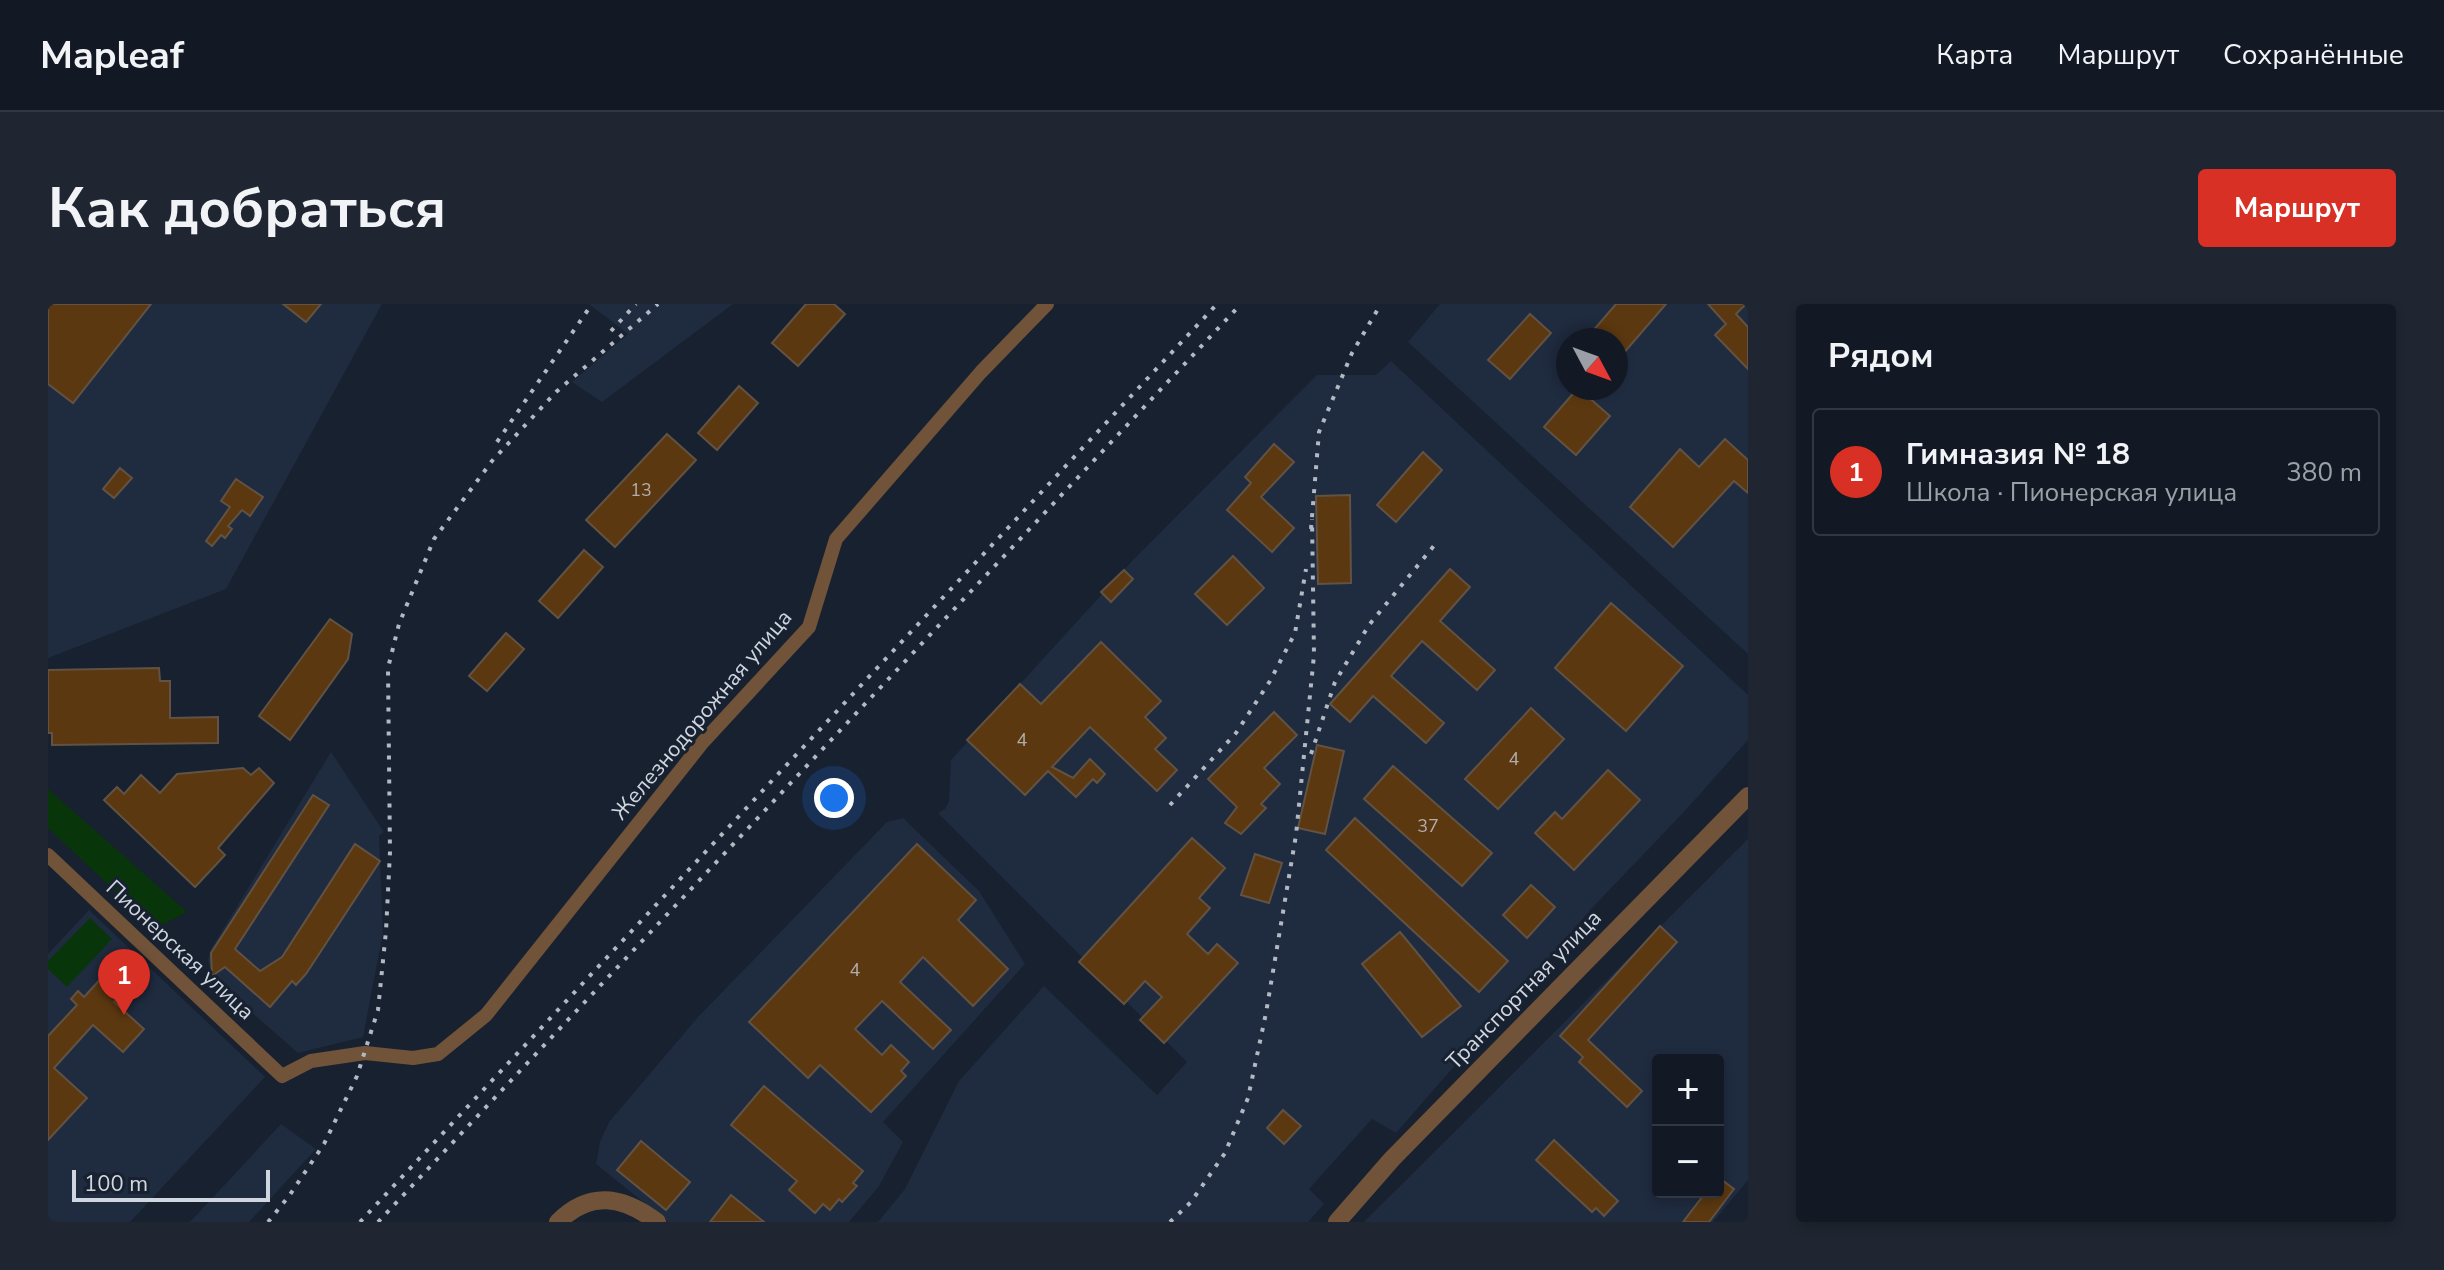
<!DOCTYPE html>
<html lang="ru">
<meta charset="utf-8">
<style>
:root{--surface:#121924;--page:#1f2631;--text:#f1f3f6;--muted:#9ca0a6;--line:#313841;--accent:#d93025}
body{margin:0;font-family:"Nunito Sans",sans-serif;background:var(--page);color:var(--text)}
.controls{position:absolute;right:24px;bottom:24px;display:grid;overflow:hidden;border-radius:8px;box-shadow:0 4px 12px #0003}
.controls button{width:72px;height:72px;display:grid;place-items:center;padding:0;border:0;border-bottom:2px solid var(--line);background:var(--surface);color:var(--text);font:40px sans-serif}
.compass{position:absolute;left:1508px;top:24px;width:72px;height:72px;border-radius:50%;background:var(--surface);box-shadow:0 4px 12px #0003;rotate:131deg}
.scale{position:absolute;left:24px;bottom:20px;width:198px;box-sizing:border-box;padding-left:8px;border:4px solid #d0d6e0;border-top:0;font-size:22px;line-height:28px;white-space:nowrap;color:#d0d6e0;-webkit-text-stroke:6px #182130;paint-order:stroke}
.you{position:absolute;left:786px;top:494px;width:28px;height:28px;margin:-20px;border:6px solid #fff;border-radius:50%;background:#1a73e8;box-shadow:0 0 0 12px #1a73e833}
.badge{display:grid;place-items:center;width:52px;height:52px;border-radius:50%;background:var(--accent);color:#fff;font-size:26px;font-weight:700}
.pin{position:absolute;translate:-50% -66px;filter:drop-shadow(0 2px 4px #0008)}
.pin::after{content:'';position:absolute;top:42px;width:28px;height:24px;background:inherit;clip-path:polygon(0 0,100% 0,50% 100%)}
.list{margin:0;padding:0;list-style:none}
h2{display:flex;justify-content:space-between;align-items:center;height:104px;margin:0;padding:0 32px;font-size:34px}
h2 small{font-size:26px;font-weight:400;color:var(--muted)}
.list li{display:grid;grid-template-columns:52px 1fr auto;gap:24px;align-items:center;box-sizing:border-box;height:128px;margin:0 16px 16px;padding:0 16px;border:2px solid var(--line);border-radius:8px}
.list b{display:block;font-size:30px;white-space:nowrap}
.list p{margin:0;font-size:26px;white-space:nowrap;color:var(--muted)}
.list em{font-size:26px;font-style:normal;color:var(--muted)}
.map{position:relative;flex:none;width:1700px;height:918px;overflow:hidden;border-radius:8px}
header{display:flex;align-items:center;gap:48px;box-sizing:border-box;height:112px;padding:0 40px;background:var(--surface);border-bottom:2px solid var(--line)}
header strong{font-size:38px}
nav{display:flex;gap:44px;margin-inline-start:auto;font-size:28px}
.intro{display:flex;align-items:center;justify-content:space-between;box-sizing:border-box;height:192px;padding:0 48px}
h1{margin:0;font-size:56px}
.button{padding:20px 36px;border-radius:8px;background:var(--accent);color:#fff;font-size:28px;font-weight:700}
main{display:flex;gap:48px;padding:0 48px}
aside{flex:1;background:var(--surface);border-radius:8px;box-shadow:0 4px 12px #0003}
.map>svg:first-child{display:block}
.built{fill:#1f2b3f;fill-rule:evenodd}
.green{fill:#09350a}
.building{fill:#5b3810;stroke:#615243;stroke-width:2}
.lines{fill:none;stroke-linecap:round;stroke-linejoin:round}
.minor{stroke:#705339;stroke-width:14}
.tertiary{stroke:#705339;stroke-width:18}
.rail{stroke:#b2b9c3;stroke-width:4;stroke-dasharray:4 8;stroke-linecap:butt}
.labels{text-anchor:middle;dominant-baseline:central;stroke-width:6;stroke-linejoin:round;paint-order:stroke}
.number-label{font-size:18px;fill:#b3aeac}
.street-label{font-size:22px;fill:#d0d6e0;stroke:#182130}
</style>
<header>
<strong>Mapleaf</strong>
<nav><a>Карта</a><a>Маршрут</a><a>Сохранённые</a></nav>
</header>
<div class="intro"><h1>Как добраться</h1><a class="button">Маршрут</a></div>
<main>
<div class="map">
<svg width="1700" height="918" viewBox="0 0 1700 918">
<rect width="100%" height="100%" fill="#182130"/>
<g class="built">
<path d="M0,0H334L178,285L0,354Z"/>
<path d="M541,0H685L554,98L524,78L580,30Z"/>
<path d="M1392,0H1700V350L1360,38ZM1520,36H1568V84H1520Z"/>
<path d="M1343,57L1700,391V436L1635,509L1546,602L1348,829L1324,815L1261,885L1276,900L1260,918H830L857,885L911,777L996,682L1109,791L1139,758L890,509L897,505L901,497L903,456L1086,255L1269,71H1328Z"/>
<path d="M283,448L336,528L331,532L335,629L315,733L250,749L168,677L164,671L160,656L163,645Z"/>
<path d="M855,514L931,587L977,660L835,818L855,838L831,882L801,918H620L548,860L552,838L561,818L650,713L839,518Z"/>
<path d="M1700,535V876L1665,918H1316ZM1610,756H1670V888H1610Z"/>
<path d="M41,606L217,773L82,918H0V650Z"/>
<path d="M233,820L268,845L201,918H142Z"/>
</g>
<g class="green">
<path d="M0,485L139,608L110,623L95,613L0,524Z"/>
<path d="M42,614L64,635L19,683L0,665V657Z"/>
</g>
<g class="building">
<path d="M0,0H103L25,99L0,80Z"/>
<path d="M235,0H273L258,18Z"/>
<path d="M758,0H786L797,10L750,62L724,39Z"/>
<path d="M1568,0H1618L1568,58V36H1537Z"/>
<path d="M1660,0H1698L1688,10L1700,23V65L1667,31L1678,20Z"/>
<path d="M1482,10L1503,29L1462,75L1440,56Z"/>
<path d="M691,82L710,99L669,146L650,129Z"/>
<path d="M1530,84L1562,112L1528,151L1496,123Z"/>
<path d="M619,130L648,156L567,243L538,216Z"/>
<path d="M1677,135L1700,156V189L1686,177L1625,243L1582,203L1632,145L1651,163Z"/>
<path d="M1226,140L1246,158L1213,193L1246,224L1224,248L1179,206L1203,179L1197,173Z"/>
<path d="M1375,148L1394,166L1348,218L1329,201Z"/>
<path d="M72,164L84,174L66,194L55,185Z"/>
<path d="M188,175L215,193L202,212L194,206L180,222L184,225L177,234L173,231L164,242L158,237L182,203L173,197Z"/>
<path d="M1302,191L1303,279L1270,280L1268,192Z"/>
<path d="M536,246L555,263L510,314L491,297Z"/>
<path d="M1185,252L1216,284L1179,321L1147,290Z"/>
<path d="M1402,265L1422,283L1392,317L1447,366L1429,386L1374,337L1343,372L1396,419L1378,439L1325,392L1302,418L1282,400Z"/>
<path d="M1076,266L1085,275L1063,298L1053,288Z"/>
<path d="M1563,299L1635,362L1578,427L1507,364Z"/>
<path d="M282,315L304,330L300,355L242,436L211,412Z"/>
<path d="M458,329L476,345L439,387L421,372Z"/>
<path d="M1053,338L1113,397L1097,413L1118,434L1107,445L1129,466L1109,487L1042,423L1004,463L1025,474L1042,455L1057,470L1049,479L1045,475L1028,493L1000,467L977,491L919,436L972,380L993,400Z"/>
<path d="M111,364L112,377H122V414L170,413V439L4,441V429H0V366Z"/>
<path d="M1483,404L1516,435L1450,505L1417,475Z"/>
<path d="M1226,408L1249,431L1216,464L1232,480L1213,500L1218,504L1193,530L1177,519L1189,503L1160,475Z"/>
<path d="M1269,441L1296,447L1277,530L1250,524Z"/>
<path d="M1345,462L1444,549L1414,582L1316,495Z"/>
<path d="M195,464L203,471L211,464L226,479L170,544L177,551L147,583L56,496L69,483L76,490L93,471L112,489L129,470Z"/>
<path d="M1560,466L1592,496L1526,566L1487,529L1507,508L1514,515Z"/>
<path d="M265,491L281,501L187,645L212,667L234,653L307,540L332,557L258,670L248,681L244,677L222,703L177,663L164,672L163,649Z"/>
<path d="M1307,514L1460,657L1431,688L1278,546Z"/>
<path d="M1144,534L1177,564L1151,594L1162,604L1139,630L1160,650L1169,640L1190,659L1116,739L1092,716L1114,693L1097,677L1076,700L1031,658Z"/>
<path d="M869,540L928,596L910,616L960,665L925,702L875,653L852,678L903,726L885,745L834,697L807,725L834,751L843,741L861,758L853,767L858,772L823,808L772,761L760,774L701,718Z"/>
<path d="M1207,550L1234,559L1221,599L1193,591Z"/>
<path d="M1483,581L1507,603L1479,634L1455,611Z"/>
<path d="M1612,622L1629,638L1540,736L1594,787L1579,803L1531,758L1535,753L1512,732Z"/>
<path d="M1352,628L1413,702L1374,733L1314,660Z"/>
<path d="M59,668L77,685L66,698L96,725L75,748L45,721L6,764L39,794L0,836V732L29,701L23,695L30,687L36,693Z"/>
<path d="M716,782L815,867L805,879L809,882L794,898L791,895L782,906L775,900L767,909L741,886L749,877L683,821Z"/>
<path d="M1235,806L1253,822L1236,840L1219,824Z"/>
<path d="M1506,836L1570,897L1556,912L1548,904L1544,908L1488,856Z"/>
<path d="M593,837L642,878L618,906L569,866Z"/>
<path d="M1670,873L1686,885L1661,918H1635L1658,888H1670Z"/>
<path d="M683,891L716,918H662Z"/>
</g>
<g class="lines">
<path class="minor" d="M0,551L234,772L263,757L317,749L365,754L390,750L438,711L655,438L761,323L788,235L933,68L999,0"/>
<g class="tertiary">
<path d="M510,918C542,886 575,892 609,918"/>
<path d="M1289,918L1344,855L1700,492"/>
</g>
<g class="rail">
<path d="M563,27L588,0"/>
<path d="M449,138L544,0"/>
<path d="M1263,225L1271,128L1304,49L1333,0"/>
<path d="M1263,450L1287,378L1321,321L1389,238"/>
<path d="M1122,501L1188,429L1222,377L1247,329L1258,265"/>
<path d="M220,918L241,892L276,840L309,772L330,706L338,627L342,548L340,364L351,320L386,235L444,157L508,88L610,0"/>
<path d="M312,918L1169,0"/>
<path d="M330,918L1193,0"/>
<path d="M1122,918L1143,898L1177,849L1200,794L1218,709L1248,531L1266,351L1264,215"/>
</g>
</g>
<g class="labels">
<g class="number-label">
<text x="593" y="186">13</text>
<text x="974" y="436">4</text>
<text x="1466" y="455">4</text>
<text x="1380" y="522">37</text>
<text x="807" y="666">4</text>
</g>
<g class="street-label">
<text transform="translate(654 411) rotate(-50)">Железнодорожная улица</text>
<text transform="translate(132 646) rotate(43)">Пионерская улица</text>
<text transform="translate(1476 686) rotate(-46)">Транспортная улица</text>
</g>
</g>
</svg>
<div class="controls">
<button>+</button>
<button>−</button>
</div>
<svg class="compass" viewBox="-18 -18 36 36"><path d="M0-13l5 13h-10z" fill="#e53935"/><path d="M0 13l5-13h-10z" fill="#9ca0a6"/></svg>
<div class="scale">100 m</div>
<div class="you"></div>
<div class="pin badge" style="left:76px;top:711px">1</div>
</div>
<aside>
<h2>Рядом<small></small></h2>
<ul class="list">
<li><span class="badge">1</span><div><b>Гимназия № 18</b><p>Школа · Пионерская улица</p></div><em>380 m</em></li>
</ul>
</aside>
</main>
